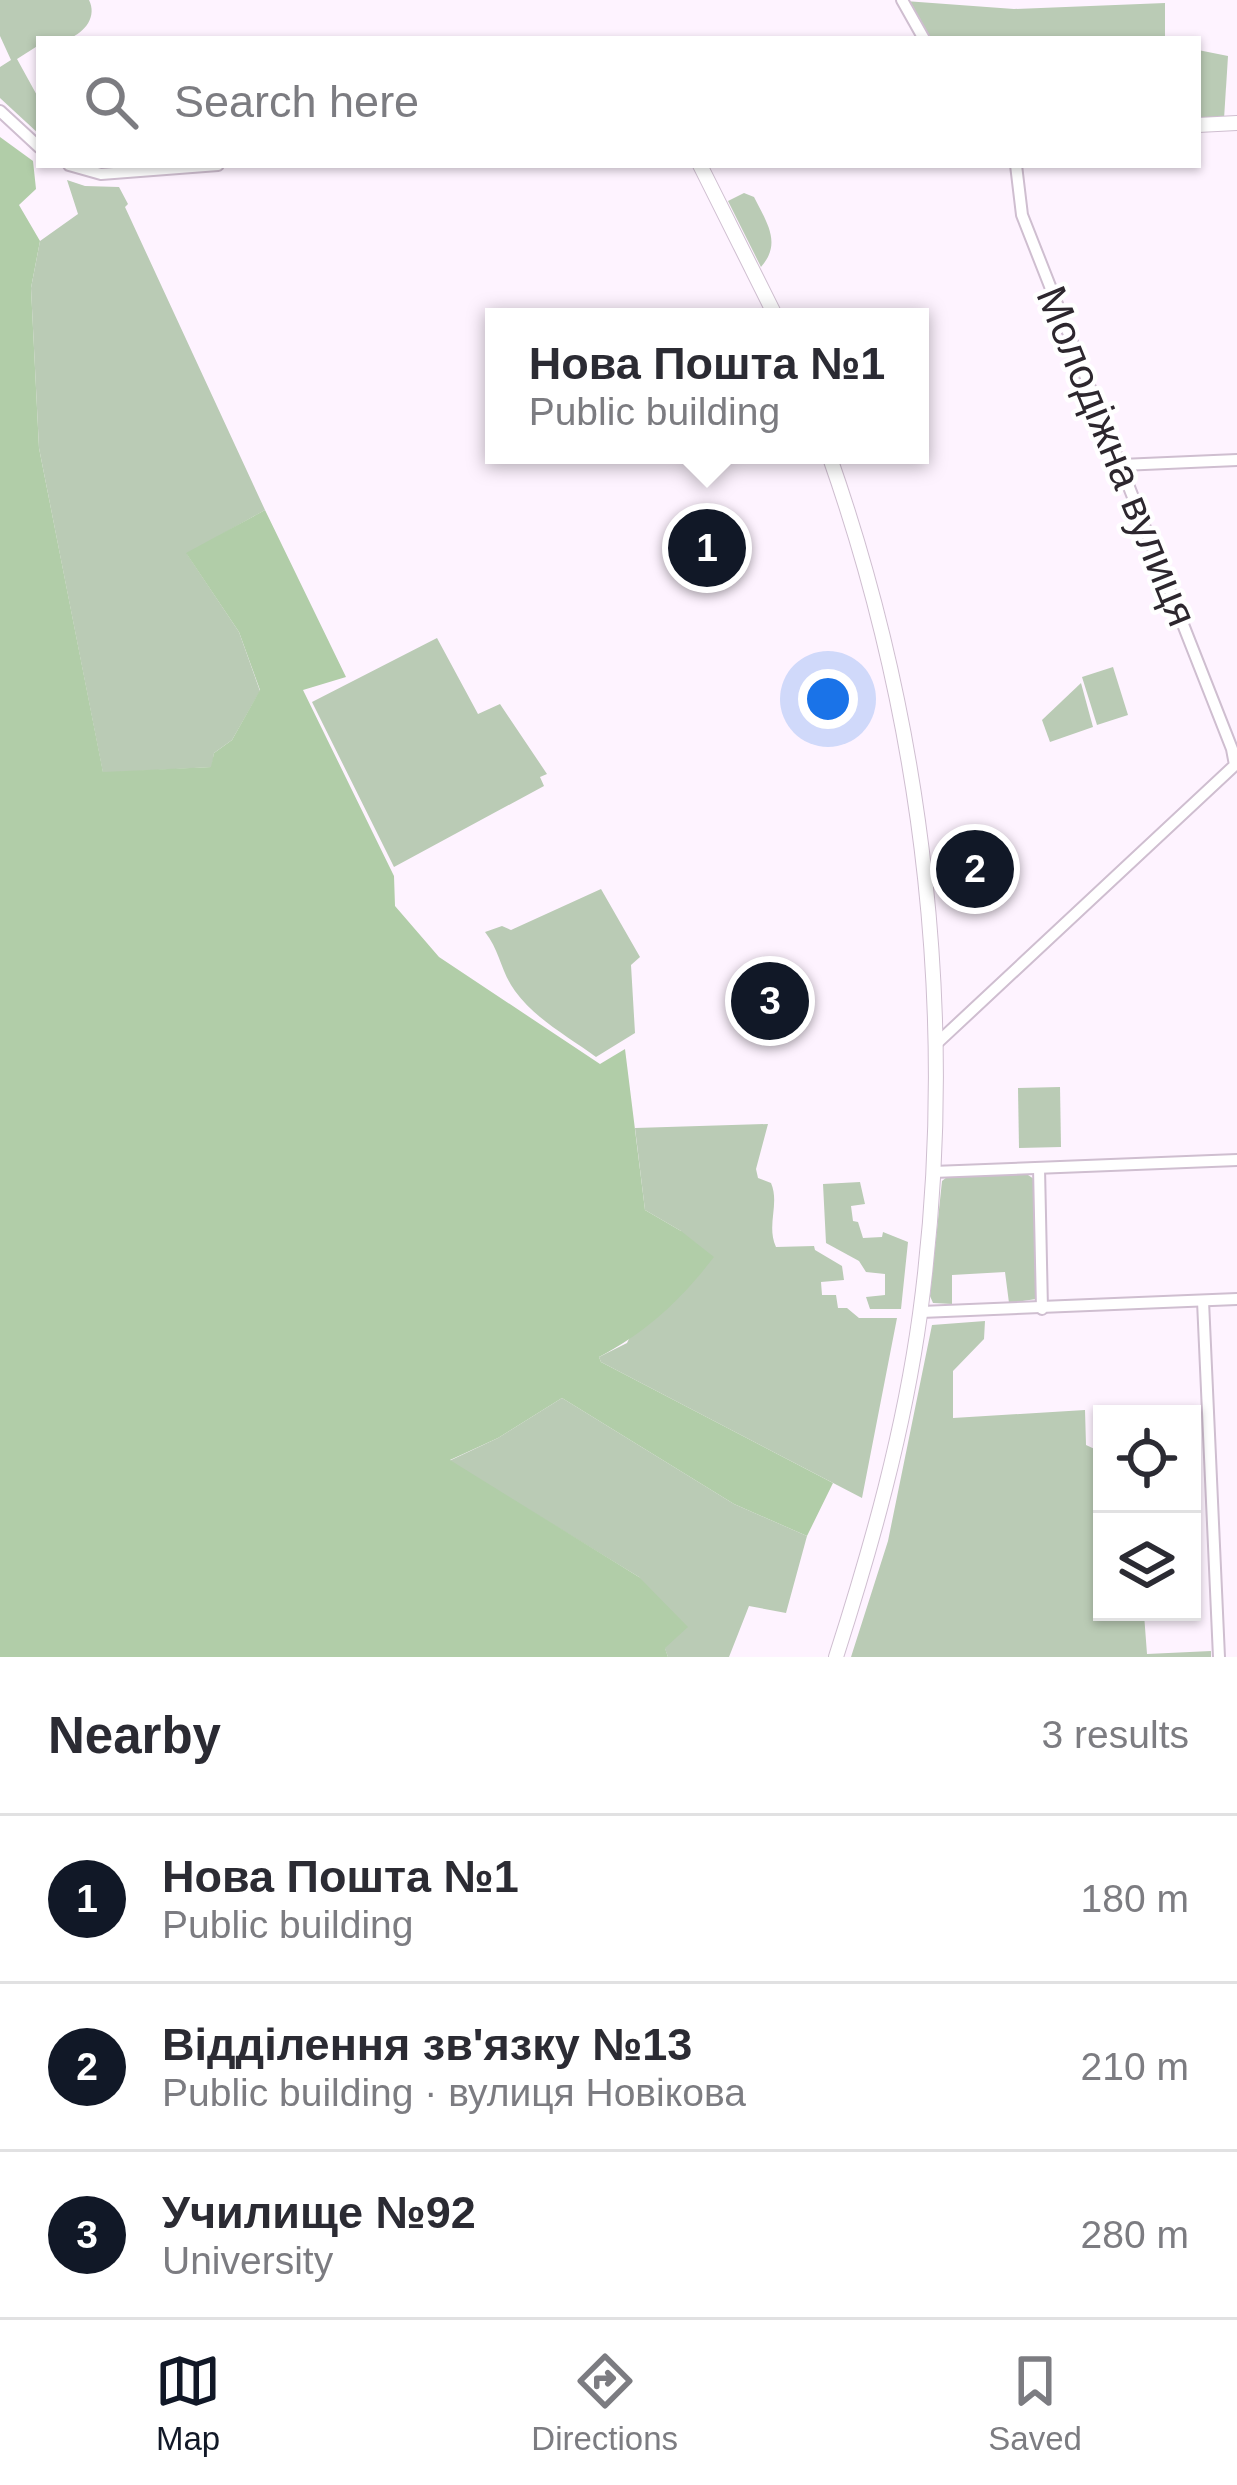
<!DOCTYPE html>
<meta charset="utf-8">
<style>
:root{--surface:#fff;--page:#f2f2f3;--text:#2b2b33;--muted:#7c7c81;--line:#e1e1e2;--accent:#111827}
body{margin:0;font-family:Arial,sans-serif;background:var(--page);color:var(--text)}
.controls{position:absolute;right:36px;bottom:36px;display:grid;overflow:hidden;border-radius:0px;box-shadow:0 3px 9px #0004}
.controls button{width:108px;height:108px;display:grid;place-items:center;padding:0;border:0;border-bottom:3px solid var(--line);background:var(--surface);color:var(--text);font:60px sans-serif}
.you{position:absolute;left:828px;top:699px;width:42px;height:42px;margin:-30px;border:9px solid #fff;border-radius:50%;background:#1a73e8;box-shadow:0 0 0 18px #1a73e833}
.badge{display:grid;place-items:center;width:78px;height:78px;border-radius:50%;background:var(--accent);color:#fff;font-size:39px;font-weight:700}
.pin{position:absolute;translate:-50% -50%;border:6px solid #fff;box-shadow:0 3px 12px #0006}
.popup{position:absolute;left:485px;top:308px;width:444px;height:156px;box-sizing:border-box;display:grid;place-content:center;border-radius:0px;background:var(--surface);filter:drop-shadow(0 3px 9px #0005);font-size:39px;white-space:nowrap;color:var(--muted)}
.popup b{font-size:45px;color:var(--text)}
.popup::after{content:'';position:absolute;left:50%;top:100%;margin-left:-24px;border:24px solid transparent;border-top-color:var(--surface)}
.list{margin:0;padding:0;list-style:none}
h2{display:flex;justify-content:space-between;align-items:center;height:156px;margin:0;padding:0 48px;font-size:51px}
h2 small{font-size:39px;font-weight:400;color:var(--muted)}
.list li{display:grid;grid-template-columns:78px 1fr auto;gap:36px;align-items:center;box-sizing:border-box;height:168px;padding:0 48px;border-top:3px solid var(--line)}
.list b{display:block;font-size:45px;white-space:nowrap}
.list p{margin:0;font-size:39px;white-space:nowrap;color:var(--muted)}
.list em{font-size:39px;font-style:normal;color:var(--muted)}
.icon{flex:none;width:66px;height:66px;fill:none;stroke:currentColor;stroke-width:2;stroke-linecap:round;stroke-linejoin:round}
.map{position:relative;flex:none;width:1237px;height:1657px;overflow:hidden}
.search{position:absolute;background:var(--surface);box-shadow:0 3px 9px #0004;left:36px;right:36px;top:36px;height:132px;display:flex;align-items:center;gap:30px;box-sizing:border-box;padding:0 42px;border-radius:0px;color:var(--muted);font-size:45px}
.sheet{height:660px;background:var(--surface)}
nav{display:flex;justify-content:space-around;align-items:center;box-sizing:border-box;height:168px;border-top:3px solid var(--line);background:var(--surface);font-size:33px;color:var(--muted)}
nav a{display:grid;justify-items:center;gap:6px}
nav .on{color:var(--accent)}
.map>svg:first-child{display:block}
.green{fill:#bacbb5}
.forest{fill:#b1cda8}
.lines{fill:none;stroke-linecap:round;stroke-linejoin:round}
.minor-casing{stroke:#cfbed0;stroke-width:14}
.major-casing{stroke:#cfbed0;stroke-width:16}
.minor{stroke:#fff;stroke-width:10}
.major{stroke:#fff;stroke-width:14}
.labels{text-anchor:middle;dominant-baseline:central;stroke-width:9;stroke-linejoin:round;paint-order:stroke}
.street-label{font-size:42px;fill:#2d272e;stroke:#fff}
</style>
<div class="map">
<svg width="1237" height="1657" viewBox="0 0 1237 1657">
<rect width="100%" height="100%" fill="#fef3ff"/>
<g class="green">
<path d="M0,0H89C97,16 86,32 68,39C60,42 49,39 39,39V45L17,59L39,99V134L0,98V67L11,60L0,36Z"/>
<path d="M905,1L1014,9L1165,3V39H928Z"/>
<path d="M1198,50L1228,56L1224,119L1198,121Z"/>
<path d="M67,180L85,186L119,187L128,204L125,207L265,510L187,554L239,632L260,691L232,740L214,753L212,767L103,773L39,448L31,288L40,241L78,214Z"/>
<path d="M744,193L754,197C767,223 782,243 761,267L728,201Z"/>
<path d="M437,638L478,714L500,704L547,774L540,777L544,786L394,867L312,702Z"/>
<path d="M1113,667L1128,715L1097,725L1082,677Z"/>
<path d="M1081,683L1093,727L1050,742L1042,720Z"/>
<path d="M601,889L640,957L631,965L635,1033L596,1057C569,1037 535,1019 515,991C501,972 500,951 485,932L502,926L511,930Z"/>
<path d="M1060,1087L1061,1147L1019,1148L1018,1088Z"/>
<path d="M768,1124L756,1169L758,1178L771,1183C780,1204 766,1225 776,1247L814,1246L815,1250L842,1266L844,1280L821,1282L822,1295H836L838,1308H847L859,1318H897L862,1498L601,1362L599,1357L627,1343L681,1231L645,1210L635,1128Z"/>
<path d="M1025,1173L1034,1179L1036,1299L1009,1303L1005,1272L952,1275V1304L933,1303L930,1296L942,1181L947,1177Z"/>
<path d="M860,1182L865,1204L851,1206L853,1221L858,1222L863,1238L882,1237L883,1232L908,1242L901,1309H870L866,1297L885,1295V1274L866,1272L859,1261L826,1243L823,1184Z"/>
<path d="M985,1321L984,1339L953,1371V1418L1085,1410L1086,1445L1101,1452L1102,1612H1156L1144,1614L1147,1654L1211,1651V1657H851L888,1541L932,1325Z"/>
<path d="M562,1398L734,1504L807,1536L786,1613L749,1606L729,1657H668L639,1577L449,1461L498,1438Z"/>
</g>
<path class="forest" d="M0,137L33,161L36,189L19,205L40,241L31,288L39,448L103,772L211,767L214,753L232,740L260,690L239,632L186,553L265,510L346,677L303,690L394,876L395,906L439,957L600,1064L625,1049L645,1210L681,1231L714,1257C681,1300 647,1332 599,1357L601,1362L833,1483L807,1536L734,1504L562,1398L498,1438L450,1460L639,1577L688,1627L665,1648L668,1657H0Z"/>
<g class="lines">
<defs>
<g id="minor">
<path d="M902,0L924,39"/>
<path d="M0,111L39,147"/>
<path d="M69,165L101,174L218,165"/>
<path d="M1121,465L1237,460"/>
<path d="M935,1045L1235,765L1232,749L1022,215L1016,165"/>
<path d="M1039,1168L1042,1309"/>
<path d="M933,1172L1237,1160"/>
<path d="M1203,1301L1219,1657"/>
<path d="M921,1312L1237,1299"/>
</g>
<g id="major">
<path d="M1198,125L1237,123"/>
<path d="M700,165L776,317"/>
<path d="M829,455C925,728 959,1026 920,1314C904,1431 872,1545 836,1657"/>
</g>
</defs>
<use href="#minor" class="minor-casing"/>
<use href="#major" class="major-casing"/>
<use href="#minor" class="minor"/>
<use href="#major" class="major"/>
</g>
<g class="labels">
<g class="street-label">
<text transform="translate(1117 456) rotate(68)">Молодіжна вулиця</text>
</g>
</g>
</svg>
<div class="controls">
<button><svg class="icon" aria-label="locate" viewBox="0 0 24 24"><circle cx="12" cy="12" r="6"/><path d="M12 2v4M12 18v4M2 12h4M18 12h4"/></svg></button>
<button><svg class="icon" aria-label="layers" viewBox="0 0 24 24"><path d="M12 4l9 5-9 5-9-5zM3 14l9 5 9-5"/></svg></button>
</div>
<div class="you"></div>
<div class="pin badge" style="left:707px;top:548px">1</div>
<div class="popup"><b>Нова Пошта №1</b>Public building</div>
<div class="pin badge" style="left:975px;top:869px">2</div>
<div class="pin badge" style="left:770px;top:1001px">3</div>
<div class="search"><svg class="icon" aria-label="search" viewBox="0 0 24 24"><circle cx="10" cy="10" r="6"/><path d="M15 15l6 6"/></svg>Search here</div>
</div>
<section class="sheet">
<h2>Nearby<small>3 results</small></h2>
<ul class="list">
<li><span class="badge">1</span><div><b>Нова Пошта №1</b><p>Public building</p></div><em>180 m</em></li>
<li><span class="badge">2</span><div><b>Відділення зв'язку №13</b><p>Public building · вулиця Новікова</p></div><em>210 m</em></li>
<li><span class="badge">3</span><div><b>Училище №92</b><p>University</p></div><em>280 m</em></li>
</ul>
</section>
<nav>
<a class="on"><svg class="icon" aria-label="map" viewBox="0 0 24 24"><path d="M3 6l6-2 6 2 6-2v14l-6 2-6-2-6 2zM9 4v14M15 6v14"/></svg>Map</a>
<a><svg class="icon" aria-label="directions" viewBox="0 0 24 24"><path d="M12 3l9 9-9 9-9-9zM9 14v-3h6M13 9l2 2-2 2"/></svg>Directions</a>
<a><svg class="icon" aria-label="saved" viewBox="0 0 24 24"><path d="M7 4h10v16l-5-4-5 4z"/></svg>Saved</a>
</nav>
